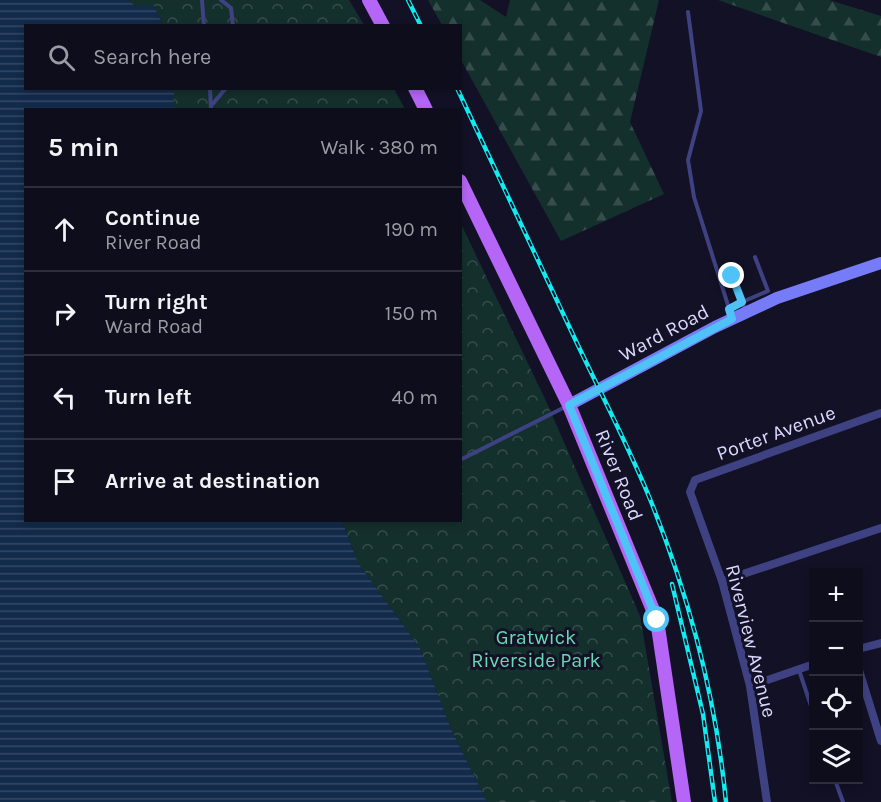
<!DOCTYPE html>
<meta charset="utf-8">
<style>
:root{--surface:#0e0d1c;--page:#1c1b29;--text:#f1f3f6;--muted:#9b9ca3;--line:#2e2d3b}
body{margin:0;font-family:Karla,sans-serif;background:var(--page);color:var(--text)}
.controls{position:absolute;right:18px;bottom:18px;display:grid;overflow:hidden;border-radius:0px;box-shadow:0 3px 9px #0003}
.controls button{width:54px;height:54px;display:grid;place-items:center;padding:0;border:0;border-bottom:2px solid var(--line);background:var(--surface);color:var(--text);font:30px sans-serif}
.stop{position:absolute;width:18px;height:18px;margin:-14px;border:4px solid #4fc3f7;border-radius:50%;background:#fff}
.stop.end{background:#4fc3f7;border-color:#fff;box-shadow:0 2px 6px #0008}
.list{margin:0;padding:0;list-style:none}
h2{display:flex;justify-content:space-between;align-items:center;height:78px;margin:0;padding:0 24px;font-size:26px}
h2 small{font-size:20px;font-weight:400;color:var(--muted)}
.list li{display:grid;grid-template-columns:39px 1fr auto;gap:18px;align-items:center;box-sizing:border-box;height:84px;padding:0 24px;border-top:2px solid var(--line)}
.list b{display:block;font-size:22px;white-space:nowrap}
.list p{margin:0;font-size:20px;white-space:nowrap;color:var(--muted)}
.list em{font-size:20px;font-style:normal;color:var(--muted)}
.icon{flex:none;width:33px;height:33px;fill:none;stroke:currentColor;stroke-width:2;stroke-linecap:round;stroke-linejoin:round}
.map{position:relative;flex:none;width:881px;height:802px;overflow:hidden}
.search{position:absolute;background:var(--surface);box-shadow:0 3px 9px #0003;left:24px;top:24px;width:438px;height:66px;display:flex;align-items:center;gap:15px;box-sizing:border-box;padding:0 21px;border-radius:0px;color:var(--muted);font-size:22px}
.panel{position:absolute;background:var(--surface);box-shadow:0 3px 9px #0003;left:24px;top:108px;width:438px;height:414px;border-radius:0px}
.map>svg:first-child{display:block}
.forest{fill:url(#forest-firs)}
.park{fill:url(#park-crowns)}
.water{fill:url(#water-rules)}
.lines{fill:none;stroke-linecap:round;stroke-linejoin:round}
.service{stroke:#3f4282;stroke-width:4}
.minor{stroke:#3f4282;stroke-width:8}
.secondary{stroke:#767cf7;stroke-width:12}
.primary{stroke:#b566f6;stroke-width:14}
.rail-casing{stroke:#11ecf1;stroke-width:4.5}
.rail{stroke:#131126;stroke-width:2;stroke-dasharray:7;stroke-linecap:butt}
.route{stroke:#4fc3f7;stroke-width:8}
.labels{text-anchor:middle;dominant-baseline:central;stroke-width:6;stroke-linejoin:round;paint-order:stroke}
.street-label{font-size:20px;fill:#dad9fd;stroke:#131126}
.park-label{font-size:20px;fill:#68d9b4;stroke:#131126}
</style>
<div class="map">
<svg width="881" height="802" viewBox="0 0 881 802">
<defs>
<pattern id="forest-firs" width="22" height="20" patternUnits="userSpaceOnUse" patternTransform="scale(1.5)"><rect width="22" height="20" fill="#14302d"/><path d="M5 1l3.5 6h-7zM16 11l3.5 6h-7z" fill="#364d4c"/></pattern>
<pattern id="park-crowns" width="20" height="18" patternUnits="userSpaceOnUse" patternTransform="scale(1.5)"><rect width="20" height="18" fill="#14302d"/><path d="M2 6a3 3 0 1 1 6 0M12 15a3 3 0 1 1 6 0" fill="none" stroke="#364d4c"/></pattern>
<pattern id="water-rules" width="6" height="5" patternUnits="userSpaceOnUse" patternTransform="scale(1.5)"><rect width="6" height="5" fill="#122b4a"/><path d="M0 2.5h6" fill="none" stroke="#344965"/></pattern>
</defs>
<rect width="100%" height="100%" fill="#131126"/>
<g class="forest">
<path d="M428,0H480L506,17L510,0H659L630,122L664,194L561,241L461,60L460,26L442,25Z"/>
<path d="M718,0H829L881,16V57Z"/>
</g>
<g class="park">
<path d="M129,0H349L364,25H163L154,6H135Z"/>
<path d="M174,89H394L405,109H174Z"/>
<path d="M461,224L546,401L640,616L672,802H487L451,729L420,648L358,563L342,521L460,520Z"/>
</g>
<path class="water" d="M0,0H129L135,6H154L163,25L26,26V88L174,89V109L26,110V520L342,521L358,563L420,648L451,729L487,802H0Z"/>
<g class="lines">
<g class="service">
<path d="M202,0L204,26"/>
<path d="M221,0L231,8L233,26"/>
<path d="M688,12L701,111L688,160L694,197L732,318"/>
<path d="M210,88L211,110"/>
<path d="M211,106L226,88"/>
<path d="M732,276L742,302L768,291L755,257"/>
<path d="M729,309L742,302L745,309"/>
<path d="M460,460L567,406"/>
<path d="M799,670L814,715"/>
<path d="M835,780L843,802"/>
</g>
<g class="minor">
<path d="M722,581L881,528"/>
<path d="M858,649L881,643"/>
<path d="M858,667L881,741"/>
<path d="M750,686L814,664"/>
<path d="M767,802L750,686L722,581L690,492L695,480L881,413"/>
</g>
<path class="secondary" d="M569,405L715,327L777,298L881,263"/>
<g class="primary">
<path d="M369,0L383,26"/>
<path d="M415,88L426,110"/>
<path d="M460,181L569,405L657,620L684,802"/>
</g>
<defs>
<g id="rail">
<path d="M408,0L421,26"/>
<path d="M457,88C496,172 536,255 575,339C600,392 628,445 650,499C689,596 716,698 726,802"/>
<path d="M672,584L703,714L715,802"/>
</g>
</defs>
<use href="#rail" class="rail-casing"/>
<use href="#rail" class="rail"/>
</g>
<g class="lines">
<path class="route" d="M657,620L569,405L732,319L729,309L742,302L732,276"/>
</g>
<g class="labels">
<g class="street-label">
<text transform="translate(664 333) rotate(-28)">Ward Road</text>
<text transform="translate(776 433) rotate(-20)">Porter Avenue</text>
<text transform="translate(619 475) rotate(68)">River Road</text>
<text transform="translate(751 641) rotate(76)">Riverview Avenue</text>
</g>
<g class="park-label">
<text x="536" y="637">Gratwick<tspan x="536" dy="23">Riverside Park</tspan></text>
</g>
</g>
</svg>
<div class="controls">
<button>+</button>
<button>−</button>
<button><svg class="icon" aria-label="locate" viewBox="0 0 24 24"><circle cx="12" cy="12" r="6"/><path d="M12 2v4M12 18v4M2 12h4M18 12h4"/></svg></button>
<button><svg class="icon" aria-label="layers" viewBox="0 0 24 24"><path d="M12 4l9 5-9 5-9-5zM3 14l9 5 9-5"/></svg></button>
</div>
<div class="stop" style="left:657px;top:620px"></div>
<div class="stop end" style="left:732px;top:276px"></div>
<div class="search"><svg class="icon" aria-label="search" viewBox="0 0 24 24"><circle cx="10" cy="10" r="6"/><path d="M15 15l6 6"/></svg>Search here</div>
<section class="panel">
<h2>5 min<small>Walk · 380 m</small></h2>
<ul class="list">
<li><svg class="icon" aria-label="ahead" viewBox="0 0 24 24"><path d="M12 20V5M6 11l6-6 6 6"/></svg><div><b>Continue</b><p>River Road</p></div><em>190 m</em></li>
<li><svg class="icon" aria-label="right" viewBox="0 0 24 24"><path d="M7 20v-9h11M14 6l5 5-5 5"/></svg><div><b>Turn right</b><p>Ward Road</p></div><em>150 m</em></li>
<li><svg class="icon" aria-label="left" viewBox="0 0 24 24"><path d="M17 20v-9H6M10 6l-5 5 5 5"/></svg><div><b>Turn left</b></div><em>40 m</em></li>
<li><svg class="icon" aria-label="arrive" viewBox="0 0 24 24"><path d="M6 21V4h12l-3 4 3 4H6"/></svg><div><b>Arrive at destination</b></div></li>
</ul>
</section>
</div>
